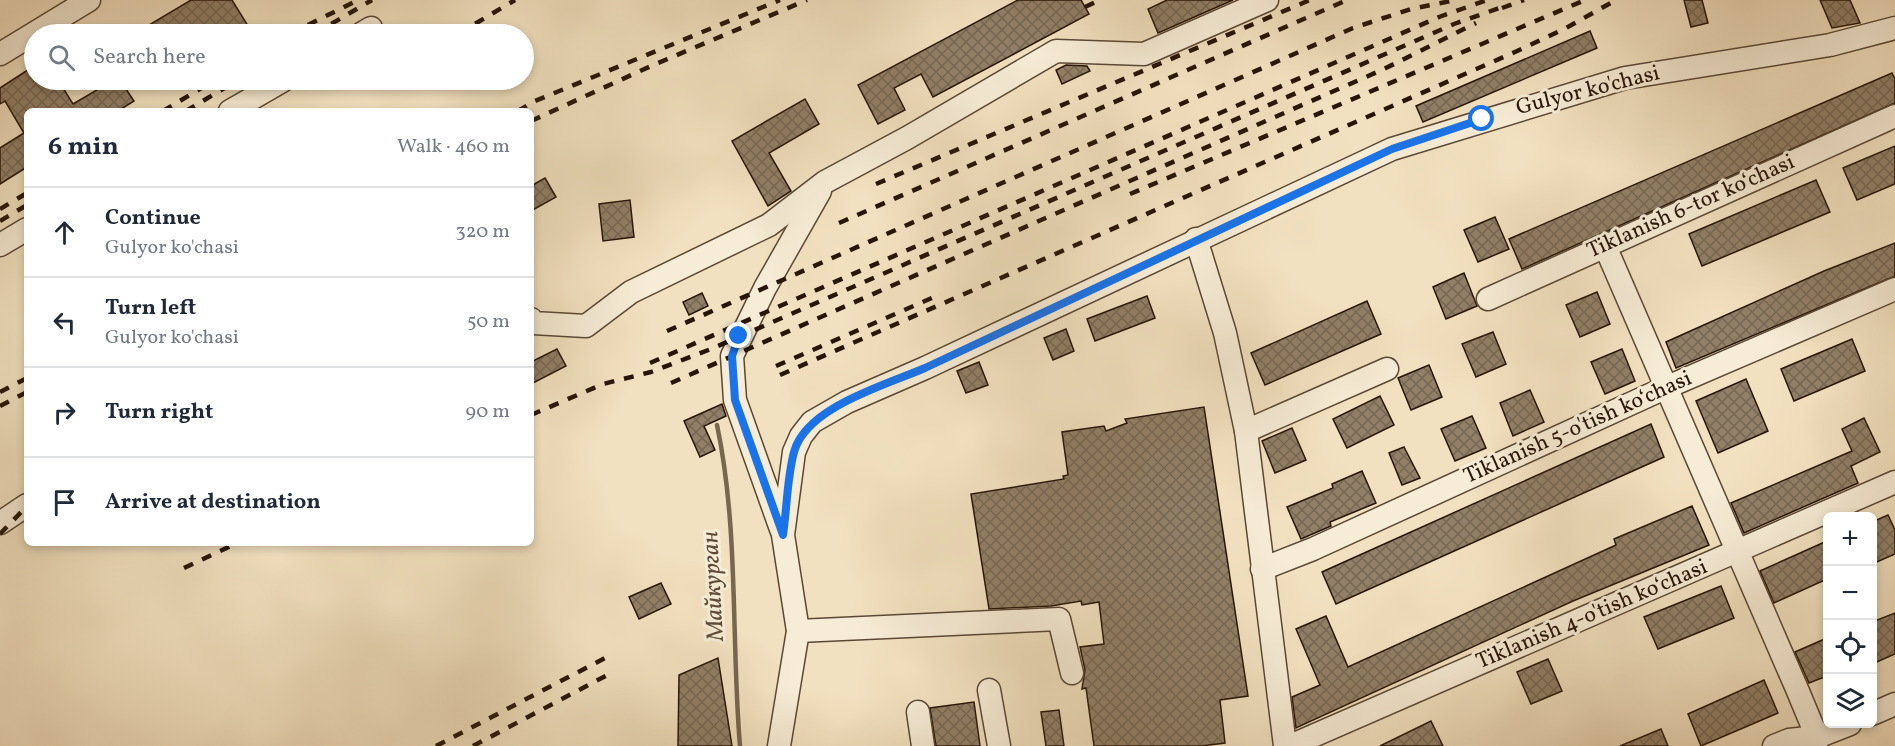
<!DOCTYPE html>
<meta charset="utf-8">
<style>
:root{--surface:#fff;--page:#f2f2f3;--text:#1f2937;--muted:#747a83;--line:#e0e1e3}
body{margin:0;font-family:Vollkorn,serif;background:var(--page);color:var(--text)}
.controls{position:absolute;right:18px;bottom:18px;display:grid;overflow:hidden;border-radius:9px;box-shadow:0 3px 9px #0003}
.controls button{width:54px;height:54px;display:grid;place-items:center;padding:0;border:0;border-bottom:2px solid var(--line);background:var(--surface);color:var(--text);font:30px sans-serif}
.stop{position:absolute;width:18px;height:18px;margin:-14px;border:4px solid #1a73e8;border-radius:50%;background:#fff}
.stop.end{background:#1a73e8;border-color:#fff;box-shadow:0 2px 6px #0008}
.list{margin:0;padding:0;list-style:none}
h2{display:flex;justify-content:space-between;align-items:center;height:78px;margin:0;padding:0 24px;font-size:26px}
h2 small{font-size:20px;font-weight:400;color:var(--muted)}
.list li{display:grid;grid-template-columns:39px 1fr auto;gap:18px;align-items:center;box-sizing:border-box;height:90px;padding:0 24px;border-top:2px solid var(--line)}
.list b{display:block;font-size:22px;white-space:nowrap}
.list p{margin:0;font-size:20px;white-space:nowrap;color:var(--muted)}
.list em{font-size:20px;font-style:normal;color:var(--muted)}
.icon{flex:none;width:33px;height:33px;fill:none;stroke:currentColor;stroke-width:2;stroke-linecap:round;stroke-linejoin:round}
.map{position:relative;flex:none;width:1895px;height:746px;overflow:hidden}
.search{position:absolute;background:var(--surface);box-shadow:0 3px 9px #0003;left:24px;top:24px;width:510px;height:66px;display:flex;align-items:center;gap:15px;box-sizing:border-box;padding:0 21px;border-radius:33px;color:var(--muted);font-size:22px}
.panel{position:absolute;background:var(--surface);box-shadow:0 3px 9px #0003;left:24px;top:108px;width:510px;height:438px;border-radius:9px}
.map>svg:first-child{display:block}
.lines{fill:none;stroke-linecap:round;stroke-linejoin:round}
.stream{stroke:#776650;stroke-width:4.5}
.building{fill:url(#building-cross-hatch);stroke:#271507;stroke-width:1.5}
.minor-casing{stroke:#5a4835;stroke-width:25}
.minor{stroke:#f7ecd6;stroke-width:22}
.rail{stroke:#271507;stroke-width:4.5;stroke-dasharray:10 10;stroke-linecap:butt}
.route{stroke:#1a73e8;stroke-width:8}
.labels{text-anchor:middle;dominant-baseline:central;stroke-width:6;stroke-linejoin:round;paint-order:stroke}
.street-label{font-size:22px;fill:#271507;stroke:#f7ecd6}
.water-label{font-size:24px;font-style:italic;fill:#5d4b38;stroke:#f7ecd6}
</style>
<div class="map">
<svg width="1895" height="746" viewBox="0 0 1895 746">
<defs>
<pattern id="building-cross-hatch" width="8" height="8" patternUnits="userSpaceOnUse" patternTransform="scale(1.5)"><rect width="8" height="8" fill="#917f67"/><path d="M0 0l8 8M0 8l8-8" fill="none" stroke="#766753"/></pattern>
</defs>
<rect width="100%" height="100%" fill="#f2e1c0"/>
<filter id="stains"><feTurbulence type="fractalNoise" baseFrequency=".00333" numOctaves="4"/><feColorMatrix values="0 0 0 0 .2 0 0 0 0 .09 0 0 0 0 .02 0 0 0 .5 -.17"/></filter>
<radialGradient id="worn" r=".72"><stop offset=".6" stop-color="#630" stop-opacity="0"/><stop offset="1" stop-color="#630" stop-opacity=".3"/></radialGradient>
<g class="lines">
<path class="stream" d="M717,425C739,529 731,640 740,746"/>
</g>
<g class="building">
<path d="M191,0H232L253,34H134Z"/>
<path d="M1018,0H1081L1089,14L933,97L921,74L894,88L905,110L878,124L858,85Z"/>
<path d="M1167,0H1233L1158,33L1148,9Z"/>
<path d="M1684,0H1702L1708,23L1691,27Z"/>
<path d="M1820,0H1850L1860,23L1832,28Z"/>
<path d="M1590,31L1597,48L1423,122L1416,106Z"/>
<path d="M1066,65L1087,66L1090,71L1062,84L1056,70Z"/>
<path d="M34,66V80H58L73,104L114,80H120L134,101L118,111H27V167L0,184V148L24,133L5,101L0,104V88Z"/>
<path d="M1892,73L1895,79V103L1522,269L1509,239Z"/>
<path d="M805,99L819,124L769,153L791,191L768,206L732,141Z"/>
<path d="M1895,146V184L1857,200L1843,168Z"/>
<path d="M545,178L556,197L531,211V186Z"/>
<path d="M1816,180L1830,212L1702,266L1689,234Z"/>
<path d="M630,200L634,237L603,241L599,204Z"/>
<path d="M1495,217L1509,249L1478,262L1464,230Z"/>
<path d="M1895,243V276L1676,368L1666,342L1824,271Z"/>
<path d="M1464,273L1477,306L1446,319L1433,287Z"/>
<path d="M1597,292L1610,324L1580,337L1566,305Z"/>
<path d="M702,293L708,306L689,315L683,302Z"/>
<path d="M1147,296L1155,318L1095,341L1087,319Z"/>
<path d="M1367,301L1381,334L1265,385L1251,353Z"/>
<path d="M1066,329L1074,351L1053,360L1044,338Z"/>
<path d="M1493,332L1506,364L1476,377L1462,344Z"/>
<path d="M1852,339L1865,371L1794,401L1781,369Z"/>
<path d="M557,349L566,366L531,384V362Z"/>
<path d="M1622,349L1635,381L1605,394L1591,362Z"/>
<path d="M979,362L988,385L966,393L957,371Z"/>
<path d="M1429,365L1442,397L1411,410L1398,378Z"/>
<path d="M1746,379L1768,431L1718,453L1696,401Z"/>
<path d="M1530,390L1544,422L1513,436L1500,403Z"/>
<path d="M1380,396L1394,425L1347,448L1333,419Z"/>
<path d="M722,404L726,416L704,426L715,450L700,457L684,421Z"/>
<path d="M1204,407L1248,696L1220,700L1225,743L1201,746H1094L1086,688L1082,689L1085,670L1080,647L1104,644L1099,602L1082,605L1081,601L1051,606L989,609L971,494L1064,479L1063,476L1068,475L1062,432L1104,426L1106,431L1127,423L1125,419Z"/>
<path d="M1472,416L1486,448L1455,461L1441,429Z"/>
<path d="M1864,418L1880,452L1851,466L1858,483L1744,533L1731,503L1852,451L1842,429Z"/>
<path d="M1651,424L1664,457L1336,604L1322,572Z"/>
<path d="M1292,428L1306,460L1275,473L1262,441Z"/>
<path d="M1404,447L1420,478L1402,485L1389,453Z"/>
<path d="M1362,471L1376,503L1330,522L1331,526L1301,539L1287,507L1333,488L1332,484Z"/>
<path d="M1692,506L1709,545L1573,601L1296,728L1292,697L1320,685L1296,629L1326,616L1348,667L1616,545L1614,539Z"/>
<path d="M1888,515L1895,530V554L1872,564V522Z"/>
<path d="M1827,541V579L1774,603L1760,571Z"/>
<path d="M661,583L671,604L639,619L629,597Z"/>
<path d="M1721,586L1734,618L1658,649L1644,617Z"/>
<path d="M1895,613V654L1872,664V622Z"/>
<path d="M1827,638V676L1809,683L1795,652Z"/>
<path d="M718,658L732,746H678L679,675Z"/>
<path d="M1548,659L1562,691L1531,704L1517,672Z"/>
<path d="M1764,680L1778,713L1701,746L1688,714Z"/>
<path d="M974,702L980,746H936L930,708Z"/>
<path d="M1059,710L1064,746H1046L1041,712Z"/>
<path d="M1431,721L1443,746H1380Z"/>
<path d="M1661,729L1668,746H1620Z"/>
</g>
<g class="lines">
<defs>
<g id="minor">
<path d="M361,34L371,28"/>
<path d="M0,54L89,0"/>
<path d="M230,111L284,80"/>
<path d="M1196,239L1225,333L1246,431L1285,746"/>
<path d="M0,245L27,229"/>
<path d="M1605,246L1797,689L1817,737L1816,746"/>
<path d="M1488,299L1895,116"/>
<path d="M531,319L533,323L586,326L631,292L769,225L825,182L907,138L1056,51L1144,54L1267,0"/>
<path d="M1246,431L1387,369"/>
<path d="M0,523L27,505"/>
<path d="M781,529L735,400L732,356L765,288L820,191"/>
<path d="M1262,569L1313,549L1665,388L1895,289"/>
<path d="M798,631L1059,619L1072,673"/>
<path d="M989,690L999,746"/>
<path d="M918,712L923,746"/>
<path d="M1872,714L1895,704"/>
<path d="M779,746L798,631L783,535L794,452L801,436L812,422L847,402L925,368L1392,149L1625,78L1830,45L1895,28"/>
<path d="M1290,746L1895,482"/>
<path d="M1774,746L1789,740L1817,737L1850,724"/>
</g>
</defs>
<use href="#minor" class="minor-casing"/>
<use href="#minor" class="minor"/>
<g class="rail">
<path d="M1085,7L1100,0"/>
<path d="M1502,8L1524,0"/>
<path d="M290,34L358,0"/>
<path d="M314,34L372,0"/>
<path d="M458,34L515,0"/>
<path d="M163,111L215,80"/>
<path d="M186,111L238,80"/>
<path d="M518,111L535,101L780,0"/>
<path d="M531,121L651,66L807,0"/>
<path d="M876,184L1310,0"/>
<path d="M1130,194L1585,0"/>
<path d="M0,209L27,193"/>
<path d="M0,221L27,205"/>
<path d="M839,223L1347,0"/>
<path d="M667,331L1353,28L1411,9L1456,0"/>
<path d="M650,363L1439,17L1487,0"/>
<path d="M776,366L941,294"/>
<path d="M780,375L1515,52L1566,28L1616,0"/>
<path d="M671,383L1384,69L1476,23"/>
<path d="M0,392L27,378"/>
<path d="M0,406L27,392"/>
<path d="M531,415L603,384L651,372L711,349L1454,24L1508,5"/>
<path d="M0,534L27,506"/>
<path d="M184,568L237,543"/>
<path d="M436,746L607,657"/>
<path d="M473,746L613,672"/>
</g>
</g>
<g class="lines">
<path class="route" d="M739,336L732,356L735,400L783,535C787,508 787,478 794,452C806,407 886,385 925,368L1392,149L1482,119"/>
</g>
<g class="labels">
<g class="street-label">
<text transform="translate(1588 91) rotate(-14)">Gulyor ko'chasi</text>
<text transform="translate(1691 207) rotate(-24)">Tiklanish 6-tor ko‘chasi</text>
<text transform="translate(1578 428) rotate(-24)">Tiklanish 5-o'tish ko‘chasi</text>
<text transform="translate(1592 615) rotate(-23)">Tiklanish 4-o'tish ko‘chasi</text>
</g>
<g class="water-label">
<text transform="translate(714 586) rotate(-93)">Майкурган</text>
</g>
</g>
<rect width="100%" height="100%" filter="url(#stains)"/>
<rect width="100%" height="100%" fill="url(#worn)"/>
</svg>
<div class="controls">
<button>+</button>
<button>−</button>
<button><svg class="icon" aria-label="locate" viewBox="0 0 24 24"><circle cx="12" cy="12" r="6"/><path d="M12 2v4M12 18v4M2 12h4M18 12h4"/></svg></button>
<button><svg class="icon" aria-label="layers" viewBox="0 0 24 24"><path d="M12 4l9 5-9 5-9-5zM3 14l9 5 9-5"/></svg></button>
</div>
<div class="stop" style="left:1482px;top:119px"></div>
<div class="stop end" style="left:739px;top:336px"></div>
<div class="search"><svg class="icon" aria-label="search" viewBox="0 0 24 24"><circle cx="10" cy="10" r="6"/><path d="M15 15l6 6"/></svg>Search here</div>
<section class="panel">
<h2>6 min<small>Walk · 460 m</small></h2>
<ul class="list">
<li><svg class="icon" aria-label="ahead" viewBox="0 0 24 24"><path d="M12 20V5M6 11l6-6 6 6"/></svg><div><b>Continue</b><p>Gulyor ko'chasi</p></div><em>320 m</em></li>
<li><svg class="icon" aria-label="left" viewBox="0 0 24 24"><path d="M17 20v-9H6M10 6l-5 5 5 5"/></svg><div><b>Turn left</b><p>Gulyor ko'chasi</p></div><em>50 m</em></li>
<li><svg class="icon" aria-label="right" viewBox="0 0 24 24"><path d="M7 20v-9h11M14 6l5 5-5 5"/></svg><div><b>Turn right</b></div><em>90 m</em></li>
<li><svg class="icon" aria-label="arrive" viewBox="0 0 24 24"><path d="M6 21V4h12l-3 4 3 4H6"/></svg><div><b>Arrive at destination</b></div></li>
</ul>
</section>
</div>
